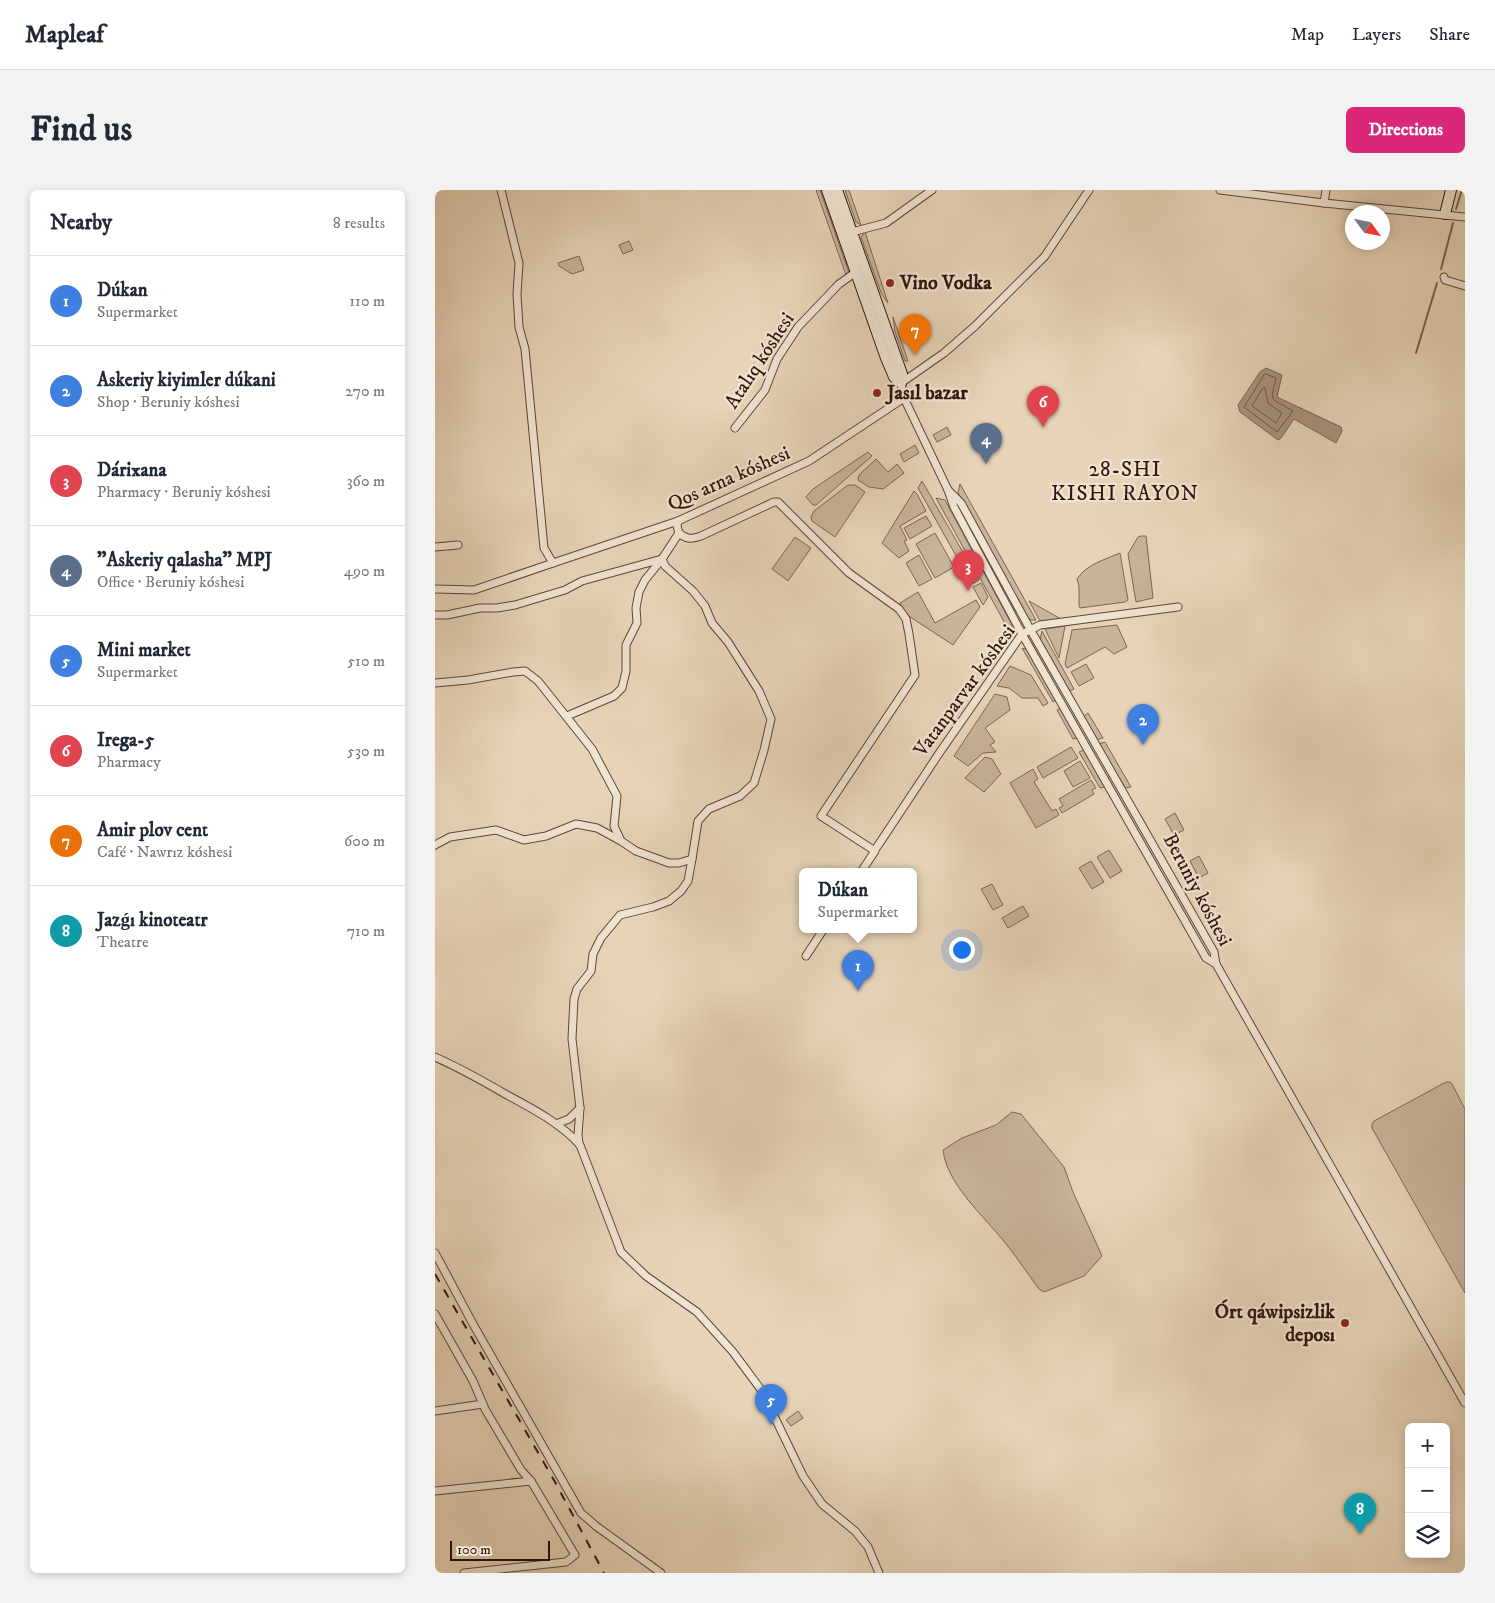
<!DOCTYPE html>
<meta charset="utf-8">
<style>
:root{--surface:#fff;--page:#f2f2f3;--text:#1f2937;--muted:#747a83;--line:#e0e1e3;--accent:#db2777}
body{margin:0;font-family:"IM FELL DW Pica",serif;background:var(--page);color:var(--text)}
.controls{position:absolute;right:15px;bottom:15px;display:grid;overflow:hidden;border-radius:8px;box-shadow:0 2px 8px #0003}
.controls button{width:45px;height:45px;display:grid;place-items:center;padding:0;border:0;border-bottom:1px solid var(--line);background:var(--surface);color:var(--text);font:25px sans-serif}
.compass{position:absolute;left:910px;top:15px;width:45px;height:45px;border-radius:50%;background:var(--surface);box-shadow:0 2px 8px #0003;rotate:123deg}
.scale{position:absolute;left:15px;bottom:12px;width:100px;box-sizing:border-box;padding-left:5px;border:2px solid #30150c;border-top:0;font-size:14px;line-height:18px;white-space:nowrap;color:#30150c;-webkit-text-stroke:4px #efe3d1;paint-order:stroke}
.you{position:absolute;left:526px;top:759px;width:18px;height:18px;margin:-12px;border:4px solid #fff;border-radius:50%;background:#1a73e8;box-shadow:0 0 0 8px #1a73e833}
.badge{display:grid;place-items:center;width:32px;height:32px;border-radius:50%;background:var(--accent);color:#fff;font-size:16px;font-weight:700}
.pin{position:absolute;translate:-50% -41px;filter:drop-shadow(0 1px 2px #0008)}
.pin::after{content:'';position:absolute;top:26px;width:18px;height:15px;background:inherit;clip-path:polygon(0 0,100% 0,50% 100%)}
.popup{position:absolute;left:364px;top:678px;width:118px;height:65px;box-sizing:border-box;display:grid;place-content:center;border-radius:8px;background:var(--surface);filter:drop-shadow(0 1px 4px #0005);font-size:16px;white-space:nowrap;color:var(--muted)}
.popup b{font-size:19px;color:var(--text)}
.popup::after{content:'';position:absolute;left:50%;top:100%;margin-left:-10px;border:10px solid transparent;border-top-color:var(--surface)}
.list{margin:0;padding:0;list-style:none}
h2{display:flex;justify-content:space-between;align-items:center;height:65px;margin:0;padding:0 20px;font-size:21px}
h2 small{font-size:16px;font-weight:400;color:var(--muted)}
.list li{display:grid;grid-template-columns:32px 1fr auto;gap:15px;align-items:center;box-sizing:border-box;height:90px;padding:0 20px;border-top:1px solid var(--line)}
.list b{display:block;font-size:19px;white-space:nowrap}
.list p{margin:0;font-size:16px;white-space:nowrap;color:var(--muted)}
.list em{font-size:16px;font-style:normal;color:var(--muted)}
.icon{flex:none;width:28px;height:28px;fill:none;stroke:currentColor;stroke-width:2;stroke-linecap:round;stroke-linejoin:round}
.map{position:relative;flex:none;width:1030px;height:1383px;overflow:hidden;border-radius:8px}
header{display:flex;align-items:center;gap:30px;box-sizing:border-box;height:70px;padding:0 25px;background:var(--surface);border-bottom:1px solid var(--line)}
header strong{font-size:24px}
nav{display:flex;gap:28px;margin-inline-start:auto;font-size:18px}
.intro{display:flex;align-items:center;justify-content:space-between;box-sizing:border-box;height:120px;padding:0 30px}
h1{margin:0;font-size:35px}
.button{padding:12px 22px;border-radius:8px;background:var(--accent);color:#fff;font-size:18px;font-weight:700}
main{display:flex;gap:30px;padding:0 30px}
aside{flex:1;background:var(--surface);border-radius:8px;box-shadow:0 2px 8px #0003}
.map>svg:first-child{display:block}
.green{fill:#c8b49b;stroke:#7c6454}
.water{fill:#a9937e;stroke:#796150}
.lines{fill:none;stroke-linecap:round;stroke-linejoin:round}
.shore{stroke:#6c5445;stroke-width:1}
.stream{stroke:#796150;stroke-width:2}
.street-casing{stroke:#5e4537;stroke-width:9}
.secondary-casing{stroke:#30150c;stroke-width:12}
.street{stroke:#efe3d1;stroke-width:7}
.secondary{stroke:#efe3d1;stroke-width:10}
.rail{stroke:#30150c;stroke-width:2;stroke-dasharray:9 9;stroke-linecap:butt}
.poi-dot{fill:#8f2418;stroke:#efe3d1;stroke-width:2}
.labels{text-anchor:middle;dominant-baseline:central;stroke-width:4.5;stroke-linejoin:round;paint-order:stroke}
.poi-label{font-size:20px;font-weight:bold;fill:#30150c;stroke:#efe3d1;text-anchor:start}
.street-label{font-size:20px;fill:#30150c;stroke:#efe3d1}
.neighbourhood-label{font-size:21px;letter-spacing:1px;fill:#30150c;stroke:#efe3d1}
</style>
<header>
<strong>Mapleaf</strong>
<nav><a>Map</a><a>Layers</a><a>Share</a></nav>
</header>
<div class="intro"><h1>Find us</h1><a class="button">Directions</a></div>
<main>
<aside>
<h2>Nearby<small>8 results</small></h2>
<ul class="list">
<li><span class="badge" style="background:#3f7fe0">1</span><div><b>Dúkan</b><p>Supermarket</p></div><em>110 m</em></li>
<li><span class="badge" style="background:#3f7fe0">2</span><div><b>Askeriy kiyimler dúkani</b><p>Shop · Beruniy kóshesi</p></div><em>270 m</em></li>
<li><span class="badge" style="background:#e0444e">3</span><div><b>Dárixana</b><p>Pharmacy · Beruniy kóshesi</p></div><em>360 m</em></li>
<li><span class="badge" style="background:#5c6f8a">4</span><div><b>&quot;Askeriy qalasha&quot; MPJ</b><p>Office · Beruniy kóshesi</p></div><em>490 m</em></li>
<li><span class="badge" style="background:#3f7fe0">5</span><div><b>Mini market</b><p>Supermarket</p></div><em>510 m</em></li>
<li><span class="badge" style="background:#e0444e">6</span><div><b>Irega-5</b><p>Pharmacy</p></div><em>530 m</em></li>
<li><span class="badge" style="background:#e8710a">7</span><div><b>Amir plov cent</b><p>Café · Nawrız kóshesi</p></div><em>600 m</em></li>
<li><span class="badge" style="background:#0f9aa8">8</span><div><b>Jazǵı kinoteatr</b><p>Theatre</p></div><em>710 m</em></li>
</ul>
</aside>
<div class="map">
<svg width="1030" height="1383" viewBox="0 0 1030 1383">
<rect width="100%" height="100%" fill="#e7d4b8"/>
<filter id="stains"><feTurbulence type="fractalNoise" baseFrequency=".004" numOctaves="4"/><feColorMatrix values="0 0 0 0 .2 0 0 0 0 .09 0 0 0 0 .02 0 0 0 .5 -.17"/></filter>
<radialGradient id="worn" r=".72"><stop offset=".6" stop-color="#630" stop-opacity="0"/><stop offset="1" stop-color="#630" stop-opacity=".3"/></radialGradient>
<g class="green">
<path d="M381,0H385L414,83L411,85Z"/>
<path d="M410,0H414L426,35L421,32Z"/>
<path d="M430,42L453,113L446,103L426,47Z"/>
<path d="M194,51L198,60L188,64L184,55Z"/>
<path d="M144,66L149,80L137,84L124,76L123,73Z"/>
<path d="M458,127L473,171H470L460,142Z"/>
<path d="M512,237L516,245L502,252L498,245Z"/>
<path d="M480,255L484,263L469,272L465,264Z"/>
<path d="M433,262L437,266L381,315H378L371,307L378,299Z"/>
<path d="M441,269L453,282L462,274L469,283L448,299L434,297L423,290L424,285Z"/>
<path d="M487,291L536,376L529,380L483,298Z"/>
<path d="M525,294L601,430H596L590,425L523,303Z"/>
<path d="M413,295H420L430,302L400,347L377,331L376,327L379,321Z"/>
<path d="M479,301L482,304L491,321L465,336L472,350L469,351L474,361L464,368L447,353Z"/>
<path d="M501,308L510,310L577,435V446Z"/>
<path d="M491,326L497,336L475,349L469,338Z"/>
<path d="M500,343L519,377L500,388L481,354Z"/>
<path d="M706,346H711L718,408L701,412L693,364L703,347Z"/>
<path d="M360,347L376,358L353,391L337,379Z"/>
<path d="M685,363L693,410L690,412L645,418L644,416V396L642,389C652,374 669,370 685,363Z"/>
<path d="M484,365L497,389L484,396L471,373Z"/>
<path d="M537,379L544,390L537,394L530,384Z"/>
<path d="M546,393L553,407L548,415L538,397Z"/>
<path d="M483,402L500,433L541,410L545,417L518,455L466,421L465,413Z"/>
<path d="M594,411L626,429L605,431Z"/>
<path d="M682,435L692,457L679,464L670,457L632,478L630,474L637,440Z"/>
<path d="M630,436L624,468L610,439Z"/>
<path d="M607,441L639,499L634,501L605,450Z"/>
<path d="M587,458L593,460L621,510L618,512Z"/>
<path d="M651,474L659,488L644,496L636,482Z"/>
<path d="M575,476L596,485L613,513L608,516L603,508H587L574,498L562,496Z"/>
<path d="M560,504L572,507L575,520L550,538L560,552L555,555L561,562L548,563L533,576L519,566Z"/>
<path d="M625,518L642,548L638,549L622,520Z"/>
<path d="M653,523L668,548L661,550L648,527Z"/>
<path d="M670,552L696,597L690,598L663,554Z"/>
<path d="M636,557L643,568L608,588L602,577Z"/>
<path d="M649,560L670,597L665,598L644,562Z"/>
<path d="M550,567L557,569L566,584L549,602L530,588Z"/>
<path d="M645,571L655,588L638,597L629,581Z"/>
<path d="M598,579L603,589L599,592L617,621L621,619L624,625L601,638L575,593Z"/>
<path d="M656,590L661,598L657,600L659,604L627,623L624,618L628,616L624,609Z"/>
<path d="M740,623L749,640L739,645L730,629Z"/>
<path d="M674,660L687,681L675,688L662,667Z"/>
<path d="M764,666L773,683L764,688L755,671Z"/>
<path d="M656,671L669,692L657,699L644,678Z"/>
<path d="M557,694L568,715L558,720L546,699Z"/>
<path d="M588,716L594,726L573,738L567,728Z"/>
<path d="M1011,892H1015L1017,894L1030,919V1103L937,938V934L939,931Z"/>
<path d="M577,922L586,924L629,977L638,1002L667,1066L649,1086L609,1102L604,1099C593,1084 583,1069 572,1055C550,1027 512,995 508,960L527,948L561,935Z"/>
<path d="M363,1221L368,1228L356,1236L351,1230Z"/>
</g>
<path class="water" d="M831,178L847,185L842,207L906,237L907,241L901,253L859,229L846,248L843,250L805,222L803,215L825,182Z"/>
<g class="lines">
<g class="shore">
<path d="M831,184L841,188L837,205L839,210L858,221L842,242L809,217L829,185Z"/>
<path d="M830,198L833,213L847,223L841,233L817,216L827,199Z"/>
</g>
<g class="stream">
<path d="M1021,19L1027,0"/>
<path d="M1006,79L1018,33"/>
<path d="M981,163L1002,93"/>
</g>
<defs>
<g id="street">
<path d="M66,0L84,73L82,104L84,137L90,159L109,358L118,373"/>
<path d="M654,0L610,66L540,136L509,163L466,193L469,208L513,300L519,317L587,444L771,768L781,774"/>
<path d="M785,0L889,13L1030,27"/>
<path d="M889,13L891,0"/>
<path d="M417,42L451,33L497,0"/>
<path d="M1009,87L1010,90L1030,96"/>
<path d="M300,238L330,200L342,169L363,137L404,94L421,82"/>
<path d="M513,300L526,313L595,439L779,762L781,774L1030,1213"/>
<path d="M244,343C252,350 257,349 266,346L339,312H343L414,383L464,419L471,429L474,444L480,485L386,626L440,661L426,682"/>
<path d="M0,357L23,355"/>
<path d="M0,399L39,400L118,373L243,331L374,271L469,208"/>
<path d="M0,425H12L45,418H62L80,415L130,400L147,391L227,369"/>
<path d="M0,493L33,490L78,482L90,481L103,491L157,559L182,606L179,636L186,651L201,661L234,673H244L257,669L263,631L274,619L305,606L319,593L329,560L336,529L324,501L293,452L277,433L270,416L258,401L230,376L227,369"/>
<path d="M132,526L179,506L187,498L191,481V455L202,433L201,418L204,402L210,390L227,369L244,343L242,336L243,331"/>
<path d="M0,655L15,647L61,640L89,650L111,646L141,634L162,638L186,651"/>
<path d="M442,657L505,562L587,444L605,435L743,417"/>
<path d="M371,766L388,740"/>
<path d="M0,867C25,878 48,891 72,905C98,919 125,933 145,955L186,1062L211,1086L262,1122L298,1162L327,1201L368,1286L387,1314L420,1341L433,1357L444,1383"/>
<path d="M121,934L134,929L145,918"/>
<path d="M144,954L143,945L145,918L137,849L139,809L142,799L156,781L158,764L166,748L185,725L218,717L234,711L246,701L253,691L257,669"/>
<path d="M0,1063L38,1134L146,1323L161,1336L226,1383"/>
<path d="M0,1124L38,1191L50,1219L86,1280L96,1291L140,1365L131,1372L29,1383"/>
<path d="M0,1221L48,1214"/>
<path d="M0,1301L96,1291"/>
</g>
<g id="secondary">
<path d="M392,0L451,168L459,187L466,193"/>
<path d="M402,0L467,184L466,193"/>
<path d="M1010,24L1016,0"/>
</g>
</defs>
<use href="#street" class="street-casing"/>
<use href="#secondary" class="secondary-casing"/>
<use href="#street" class="street"/>
<use href="#secondary" class="secondary"/>
<path class="rail" d="M0,1084L120,1292L169,1383"/>
</g>
<g class="poi-dot">
<circle cx="455" cy="93" r="5"/>
<circle cx="442" cy="203" r="5"/>
<circle cx="910" cy="1133" r="5"/>
</g>
<g class="labels">
<g class="poi-label">
<text x="465" y="93">Vino Vodka</text>
<text x="452" y="203">Jasıl bazar</text>
<text x="900" y="1122" text-anchor="end">Órt qáwipsizlik<tspan x="900" dy="23">deposı</tspan></text>
</g>
<g class="street-label">
<text transform="translate(325 171) rotate(-57)">Atalıq kóshesi</text>
<text transform="translate(294 289) rotate(-24)">Qos arna kóshesi</text>
<text transform="translate(530 501) rotate(-54)">Vatanparvar kóshesi</text>
<text transform="translate(762 700) rotate(62)">Beruniy kóshesi</text>
</g>
<g class="neighbourhood-label">
<text x="690" y="280">28-SHI<tspan x="690" dy="24">KISHI RAYON</tspan></text>
</g>
</g>
<rect width="100%" height="100%" filter="url(#stains)"/>
<rect width="100%" height="100%" fill="url(#worn)"/>
</svg>
<div class="controls">
<button>+</button>
<button>−</button>
<button><svg class="icon" aria-label="layers" viewBox="0 0 24 24"><path d="M12 4l9 5-9 5-9-5zM3 14l9 5 9-5"/></svg></button>
</div>
<svg class="compass" viewBox="-18 -18 36 36"><path d="M0-13l5 13h-10z" fill="#e53935"/><path d="M0 13l5-13h-10z" fill="#747a83"/></svg>
<div class="scale">100 m</div>
<div class="you"></div>
<div class="pin badge" style="left:423px;top:801px;background:#3f7fe0">1</div>
<div class="popup"><b>Dúkan</b>Supermarket</div>
<div class="pin badge" style="left:708px;top:555px;background:#3f7fe0">2</div>
<div class="pin badge" style="left:533px;top:401px;background:#e0444e">3</div>
<div class="pin badge" style="left:551px;top:274px;background:#5c6f8a">4</div>
<div class="pin badge" style="left:336px;top:1235px;background:#3f7fe0">5</div>
<div class="pin badge" style="left:608px;top:237px;background:#e0444e">6</div>
<div class="pin badge" style="left:480px;top:165px;background:#e8710a">7</div>
<div class="pin badge" style="left:925px;top:1344px;background:#0f9aa8">8</div>
</div>
</main>
